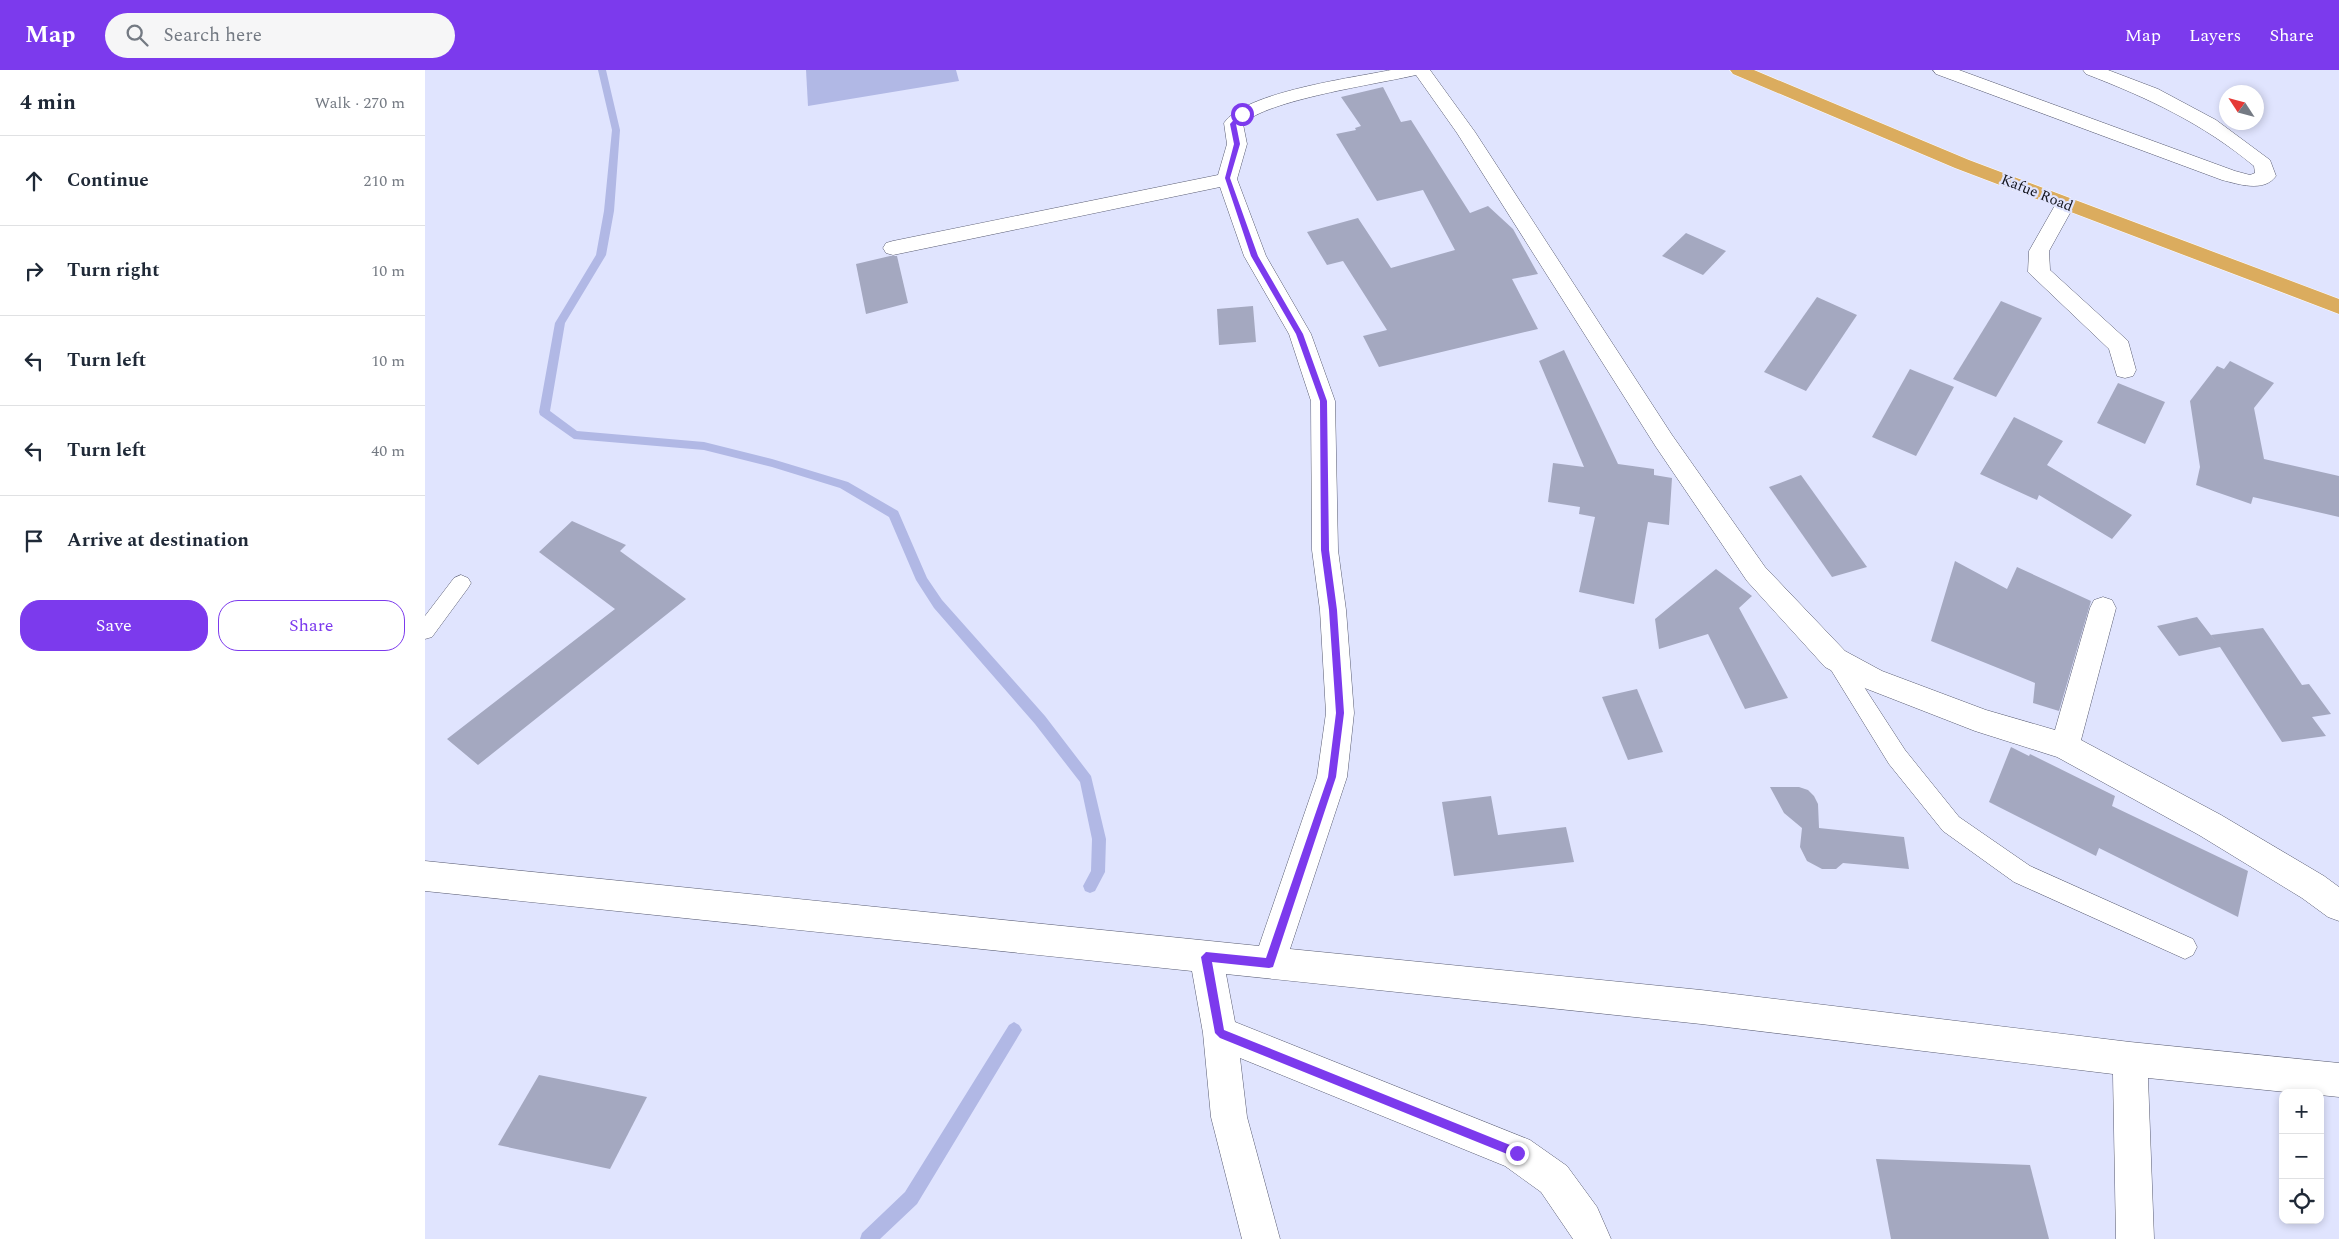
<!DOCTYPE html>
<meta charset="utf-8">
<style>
:root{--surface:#fff;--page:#f6f6f7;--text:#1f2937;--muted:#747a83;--line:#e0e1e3;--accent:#7c3aed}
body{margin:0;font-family:Spectral,serif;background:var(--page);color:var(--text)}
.controls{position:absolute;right:15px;bottom:15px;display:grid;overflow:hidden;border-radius:10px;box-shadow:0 2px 8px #0003}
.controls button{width:45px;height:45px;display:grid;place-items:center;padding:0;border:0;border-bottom:1px solid var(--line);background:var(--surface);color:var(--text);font:25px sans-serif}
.compass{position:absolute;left:1794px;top:15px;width:45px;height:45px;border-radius:50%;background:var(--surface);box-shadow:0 2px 8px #0003;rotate:306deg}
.stop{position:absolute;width:15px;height:15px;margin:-11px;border:4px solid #7c3aed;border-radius:50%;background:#fff}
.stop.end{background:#7c3aed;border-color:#fff;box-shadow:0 1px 5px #0008}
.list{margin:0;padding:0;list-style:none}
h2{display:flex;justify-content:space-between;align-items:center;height:65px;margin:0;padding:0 20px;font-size:21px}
h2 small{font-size:16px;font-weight:400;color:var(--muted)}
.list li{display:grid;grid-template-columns:32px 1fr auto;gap:15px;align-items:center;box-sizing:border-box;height:90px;padding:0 20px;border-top:1px solid var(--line)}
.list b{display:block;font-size:19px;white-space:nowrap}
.list em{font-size:16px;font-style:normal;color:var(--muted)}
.actions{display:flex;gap:10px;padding:15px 20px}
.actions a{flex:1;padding:11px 0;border:1px solid var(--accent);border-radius:20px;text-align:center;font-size:18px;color:var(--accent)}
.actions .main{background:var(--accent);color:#fff}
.icon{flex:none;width:28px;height:28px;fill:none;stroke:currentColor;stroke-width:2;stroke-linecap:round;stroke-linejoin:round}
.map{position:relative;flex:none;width:1914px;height:1169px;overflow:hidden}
header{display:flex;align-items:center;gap:30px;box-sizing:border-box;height:70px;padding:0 25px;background:var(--accent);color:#fff}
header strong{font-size:24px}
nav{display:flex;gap:28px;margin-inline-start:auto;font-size:18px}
.search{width:350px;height:45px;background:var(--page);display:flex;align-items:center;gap:12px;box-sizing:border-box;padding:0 18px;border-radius:28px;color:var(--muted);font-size:19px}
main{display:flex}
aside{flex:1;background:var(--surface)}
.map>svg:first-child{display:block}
.water{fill:#b1b8e5}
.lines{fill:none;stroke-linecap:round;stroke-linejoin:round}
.stream{fill:#b1b8e5;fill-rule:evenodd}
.building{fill:#a4a8c0}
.lane-casing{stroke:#595c72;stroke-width:1}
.street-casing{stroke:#595c72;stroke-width:1}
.highway-casing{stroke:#fff;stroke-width:1}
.lane{fill:#fff;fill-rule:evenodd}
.street{fill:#fff;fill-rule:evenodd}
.highway{fill:#dbac5e;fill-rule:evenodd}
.route{fill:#7c3aed}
.labels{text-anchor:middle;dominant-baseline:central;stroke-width:4.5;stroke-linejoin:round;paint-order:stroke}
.far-street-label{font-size:15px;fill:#13141d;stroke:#e0e4fe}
</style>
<header>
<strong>Map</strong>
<div class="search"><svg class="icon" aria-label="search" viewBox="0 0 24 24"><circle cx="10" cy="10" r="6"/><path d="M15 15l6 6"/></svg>Search here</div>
<nav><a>Map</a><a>Layers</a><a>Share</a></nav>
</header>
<main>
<aside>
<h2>4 min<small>Walk · 270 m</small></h2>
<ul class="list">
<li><svg class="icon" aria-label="ahead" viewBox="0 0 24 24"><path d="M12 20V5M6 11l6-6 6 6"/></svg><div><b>Continue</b></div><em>210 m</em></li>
<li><svg class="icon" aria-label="right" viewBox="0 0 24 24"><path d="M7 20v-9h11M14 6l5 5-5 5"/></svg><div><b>Turn right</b></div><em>10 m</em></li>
<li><svg class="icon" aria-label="left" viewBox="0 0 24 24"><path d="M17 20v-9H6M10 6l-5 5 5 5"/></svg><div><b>Turn left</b></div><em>10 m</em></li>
<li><svg class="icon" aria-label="left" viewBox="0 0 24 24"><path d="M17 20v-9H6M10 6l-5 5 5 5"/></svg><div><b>Turn left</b></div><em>40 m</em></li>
<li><svg class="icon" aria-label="arrive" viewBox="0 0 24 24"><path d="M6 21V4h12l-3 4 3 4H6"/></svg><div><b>Arrive at destination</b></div></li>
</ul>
<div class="actions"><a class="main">Save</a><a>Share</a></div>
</aside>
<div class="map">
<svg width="1914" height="1169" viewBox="0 0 1914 1169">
<rect width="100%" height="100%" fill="#e0e4fe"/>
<path class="water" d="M381,0H531L534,11L383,36Z"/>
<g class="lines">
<g class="stream">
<path d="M173,0H181L195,60L189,141L181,185L140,253L125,341L152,361L279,372L347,389L423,412L473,441L502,508L517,530L620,646L666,706L681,769L680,802L670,821L665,823L660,821L658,816L666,801L667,769L655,712L610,654L509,538L491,510L464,447L415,418L347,397L279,380L149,369L115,345L114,342L130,253L171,185L179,141L187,60Z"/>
<path d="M589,952L594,955L597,960L594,965L492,1134L455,1169H435L437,1163L480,1122L584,955Z"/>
</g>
</g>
<g class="building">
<path d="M958,17L976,52L986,50L1045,143L1063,136L1088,159L1113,204L1087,209L1113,259L954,297L938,266L962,260L918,191L902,195L882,162L933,148L966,198L1030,180L998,120L952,131L911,64L931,60L930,58L936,56L916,27Z"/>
<path d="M1261,163L1301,181L1278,205L1237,186Z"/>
<path d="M465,186H472L483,233L441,244L431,194Z"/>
<path d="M1392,227L1432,245L1381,321L1339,302Z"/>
<path d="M1576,231L1617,248L1571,327L1528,309Z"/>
<path d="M828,236L831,272L794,275L792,239Z"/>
<path d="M1139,280L1193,394L1229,399V405L1247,408L1244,455L1223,452L1209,534L1154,522L1170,447L1154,444L1155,437L1123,432L1128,393L1159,397L1114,291Z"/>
<path d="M1805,291L1849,313L1829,338L1839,389L1914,406V447L1828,427L1826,434L1771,415L1775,397L1765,331L1792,296L1799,299Z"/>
<path d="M1485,299L1529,317L1491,386L1447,367Z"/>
<path d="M1693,313L1740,332L1720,374L1672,353Z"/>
<path d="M1589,347L1638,371L1622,395L1707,445L1687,469L1614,425L1612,430L1555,404Z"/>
<path d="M1376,405L1442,497L1407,507L1344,417Z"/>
<path d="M147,451L201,475L195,481L261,529L53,695L22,669L190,539L114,482Z"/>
<path d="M1530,491L1582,519L1592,497L1666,531L1634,641L1608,633L1610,613L1506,571Z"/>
<path d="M1291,499L1327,526L1314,538L1363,628L1320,639L1283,564L1234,579L1230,549Z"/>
<path d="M1772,547L1792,573L1786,565L1838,558L1877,615L1884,614L1906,644L1887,647L1901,666L1857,672L1795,577L1754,586L1732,556Z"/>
<path d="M1212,619L1238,682L1203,690L1177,627Z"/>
<path d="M1586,677L1604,686L1605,684L1690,726L1687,736L1823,801L1813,847L1674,778L1671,786L1564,732Z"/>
<path d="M1345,717H1374L1383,720L1389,726L1393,734L1394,758L1479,767L1484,799L1418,793L1411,799H1397L1382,791L1375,777L1377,758L1359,743Z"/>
<path d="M1066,726L1073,765L1141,757L1149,792L1029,806L1017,732Z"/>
<path d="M114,1005L222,1027L185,1099L73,1075Z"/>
<path d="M1451,1089L1605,1095L1624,1169H1466Z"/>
</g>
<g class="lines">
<defs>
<g id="lane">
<path d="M36,505L43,508L46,513L43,518L7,567L0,569V546L29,508Z"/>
<path d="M1410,580L1417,583L1480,680L1534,747L1605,796L1768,869L1772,877L1768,885L1760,889L1589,812L1518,761L1464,694L1403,595L1400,589L1403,583Z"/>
</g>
<g id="street">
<path d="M966,0H1005L1050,62L1247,365L1340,497L1420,581L1457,601L1561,640L1630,660L1665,538L1669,530L1678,527L1687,530L1691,538L1656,670L1796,745L1899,806L1914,817V851L1903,847L1877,828L1774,765L1632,687L1550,661L1437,617L1400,597L1322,511L1231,377L1032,63L991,5C953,14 841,30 818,54L822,74L812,109L841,186L886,264L910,331L913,480L921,540L929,643L922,707L865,879L1276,920L1705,972L1914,993V1027L1895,1025V1023H1870L1723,1008L1729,1169H1691L1688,1004L1276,954L801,904L810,952L1105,1070L1142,1096L1172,1137L1186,1169H1148L1116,1122L1080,1096L815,988L822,1047L855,1169H817L786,1047L778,963L767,901L0,821V791L834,876L892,707L901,643L895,540L887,480L886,331L864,264L819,186L795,117L468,185L461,183L458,178L461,173L468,171L793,105L802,74L799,53C820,22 927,8 966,0Z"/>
<path d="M1508,0H1534L1810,101L1825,105L1830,103L1829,96C1777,53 1723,28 1661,4L1658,0H1683L1733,19L1791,50L1845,90L1851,106C1839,123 1813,114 1797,110L1511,4Z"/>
<path d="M1640,128L1647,130L1650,134L1624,181L1625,200L1703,271L1711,300L1708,306L1700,308L1692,306L1684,279L1603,202L1604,181L1633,130Z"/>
</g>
<path id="highway" d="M1305,0H1329L1544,90L1914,229V244L1530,98L1308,4Z"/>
</defs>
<use href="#lane" class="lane-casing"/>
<use href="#street" class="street-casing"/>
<use href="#highway" class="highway-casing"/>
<use href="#lane" class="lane"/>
<use href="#street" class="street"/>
<use href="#highway" class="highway"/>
</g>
<path class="route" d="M815,43L820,44L811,54L815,74L805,108L833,186L878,264L902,331L904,480L912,540L919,643L911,707L848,897L844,898L787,892L799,960L1095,1079L1097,1083L1092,1088L795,968L790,963L776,887L781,882L841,888L903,707L911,643L904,540L896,480L895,331L871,264L826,186L800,108L809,74L805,54Z"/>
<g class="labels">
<g class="far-street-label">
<text transform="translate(1612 123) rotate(22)">Kafue Road</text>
</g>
</g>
</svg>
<div class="controls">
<button>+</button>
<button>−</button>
<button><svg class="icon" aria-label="locate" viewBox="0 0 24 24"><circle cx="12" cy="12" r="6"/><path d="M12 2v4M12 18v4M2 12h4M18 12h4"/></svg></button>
</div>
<svg class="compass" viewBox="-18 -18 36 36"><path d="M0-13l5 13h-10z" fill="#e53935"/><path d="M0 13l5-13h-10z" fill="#747a83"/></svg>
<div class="stop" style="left:817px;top:44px"></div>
<div class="stop end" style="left:1092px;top:1083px"></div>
</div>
</main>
